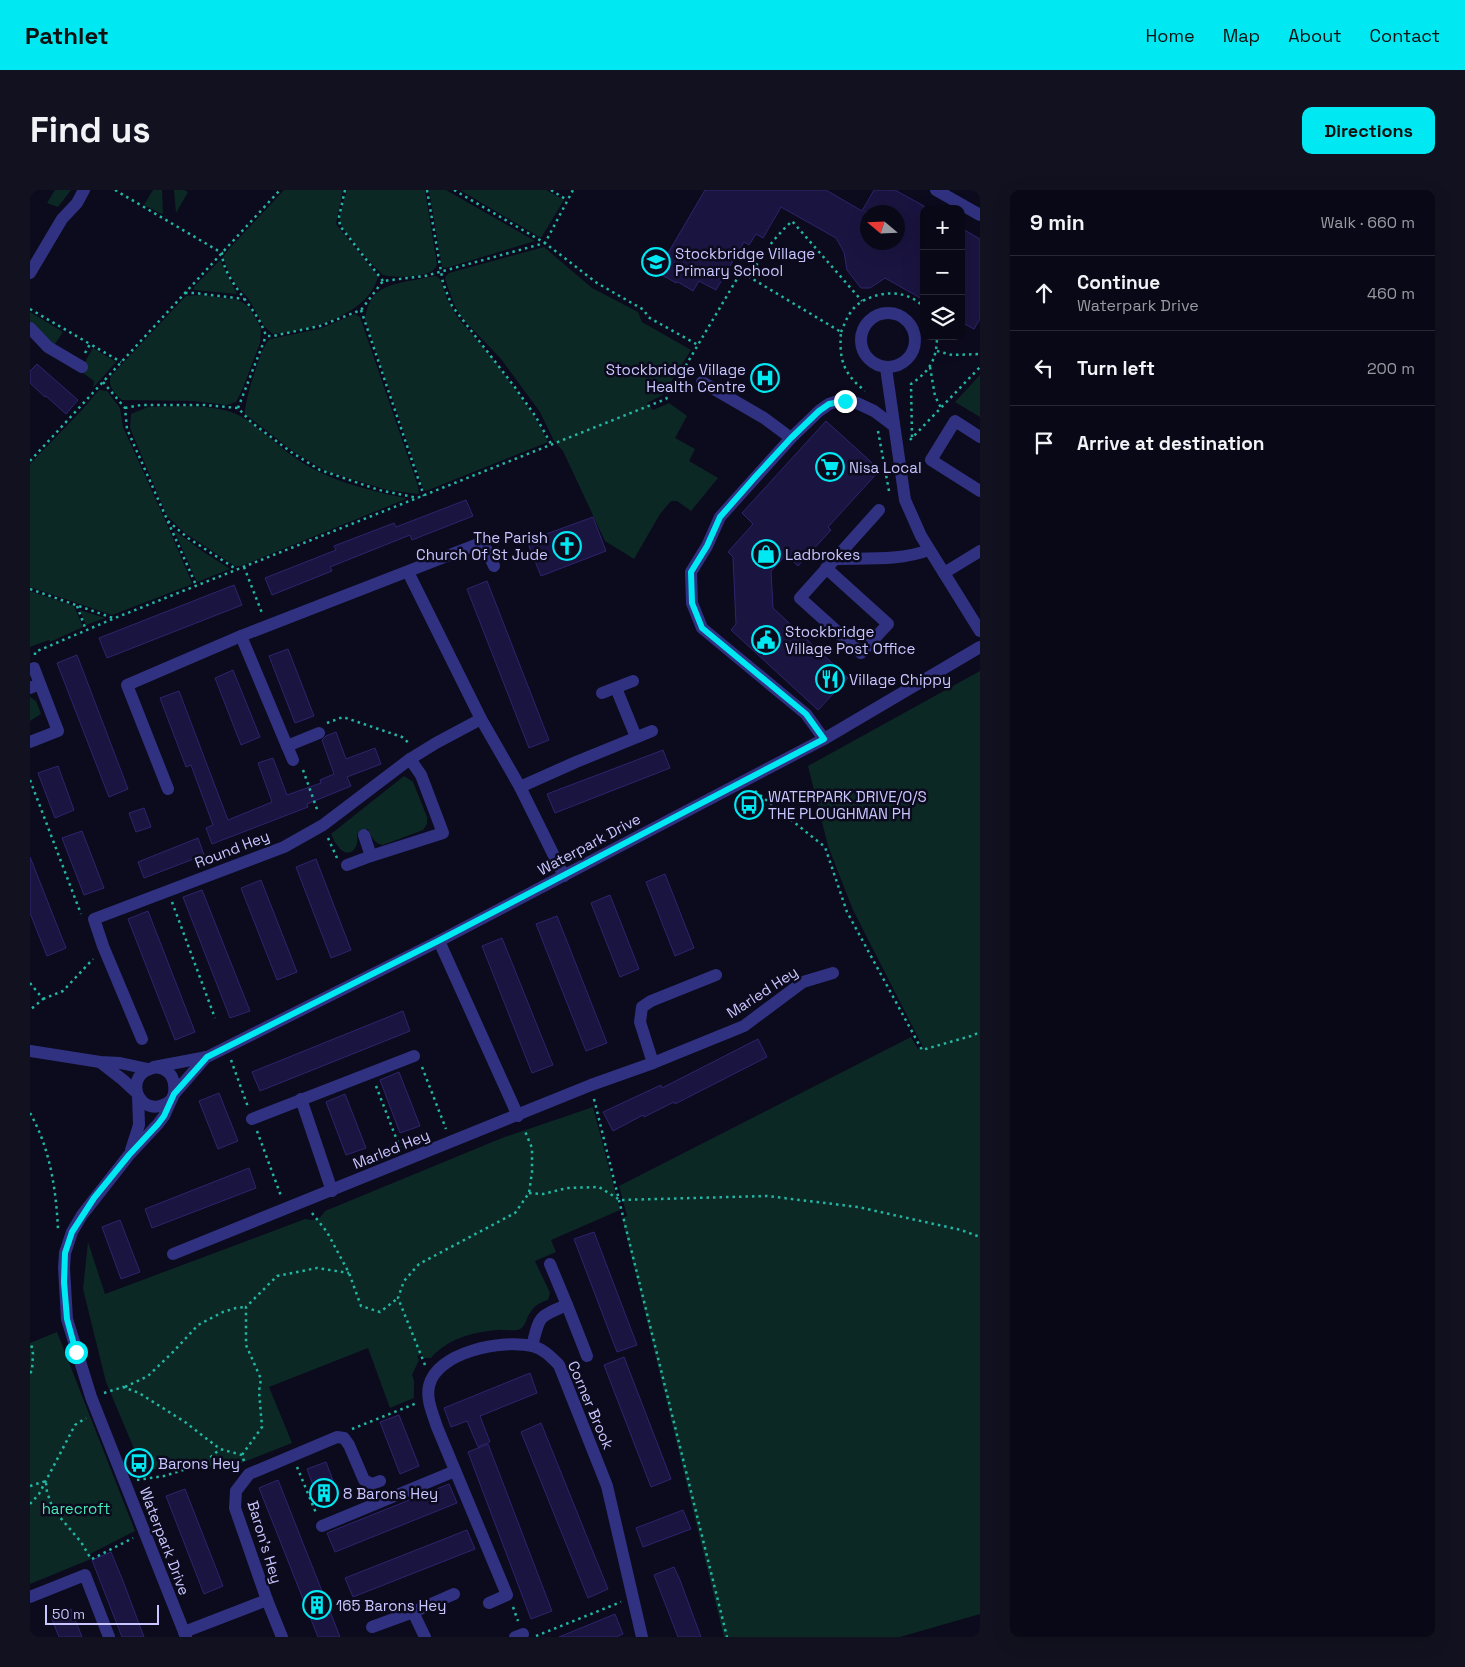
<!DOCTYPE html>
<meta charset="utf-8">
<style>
:root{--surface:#090816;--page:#12111f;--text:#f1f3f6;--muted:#999aa1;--line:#292935;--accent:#00e8f1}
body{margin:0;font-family:"Space Grotesk",sans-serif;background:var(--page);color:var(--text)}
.controls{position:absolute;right:15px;top:15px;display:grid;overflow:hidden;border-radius:10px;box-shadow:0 5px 20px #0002}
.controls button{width:45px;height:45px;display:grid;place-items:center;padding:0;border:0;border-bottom:1px solid var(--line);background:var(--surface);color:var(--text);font:25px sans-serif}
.compass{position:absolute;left:830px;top:15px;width:45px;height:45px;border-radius:50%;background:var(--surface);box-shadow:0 5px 20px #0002;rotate:289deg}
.scale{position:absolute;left:15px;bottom:12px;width:114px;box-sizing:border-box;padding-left:5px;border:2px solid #c9c6ff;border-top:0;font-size:14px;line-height:18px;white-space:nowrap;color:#c9c6ff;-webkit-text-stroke:4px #0c0a1d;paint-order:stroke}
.stop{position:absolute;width:15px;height:15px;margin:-11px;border:4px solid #00e8f1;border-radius:50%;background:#fff}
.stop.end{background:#00e8f1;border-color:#fff;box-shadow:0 1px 5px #0008}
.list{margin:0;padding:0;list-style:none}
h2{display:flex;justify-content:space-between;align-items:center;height:65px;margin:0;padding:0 20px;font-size:21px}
h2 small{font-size:16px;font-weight:400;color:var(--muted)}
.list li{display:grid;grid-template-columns:32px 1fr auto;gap:15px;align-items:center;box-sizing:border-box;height:75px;padding:0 20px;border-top:1px solid var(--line)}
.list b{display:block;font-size:19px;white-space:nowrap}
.list p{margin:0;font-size:16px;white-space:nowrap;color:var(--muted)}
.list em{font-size:16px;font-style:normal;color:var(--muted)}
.icon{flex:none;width:28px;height:28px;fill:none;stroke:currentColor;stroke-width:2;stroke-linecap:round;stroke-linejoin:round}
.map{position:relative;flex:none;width:950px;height:1447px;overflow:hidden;border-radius:10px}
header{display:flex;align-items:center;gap:30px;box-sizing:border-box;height:70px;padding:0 25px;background:var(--accent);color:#111}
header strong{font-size:24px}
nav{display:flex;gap:28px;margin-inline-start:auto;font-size:18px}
.intro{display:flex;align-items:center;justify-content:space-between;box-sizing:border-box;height:120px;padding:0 30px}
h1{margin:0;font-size:35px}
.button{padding:12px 22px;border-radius:10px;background:var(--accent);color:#111;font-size:18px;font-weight:700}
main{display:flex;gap:30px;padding:0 30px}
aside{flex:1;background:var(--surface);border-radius:10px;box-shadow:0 5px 20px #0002}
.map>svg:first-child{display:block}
.green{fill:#0c2825}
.building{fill:#1a1440;stroke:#2e246e;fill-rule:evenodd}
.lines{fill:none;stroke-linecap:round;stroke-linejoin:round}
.path{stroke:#22b7a4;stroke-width:2.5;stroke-dasharray:2.5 4;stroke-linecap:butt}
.minor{stroke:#303281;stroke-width:12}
.route{stroke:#00e8f1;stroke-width:6}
.labels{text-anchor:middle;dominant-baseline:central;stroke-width:5;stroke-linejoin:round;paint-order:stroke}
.poi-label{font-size:15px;fill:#c9c6ff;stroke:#0c0a1d;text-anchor:start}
.street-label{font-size:15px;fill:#c9c6ff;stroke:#0c0a1d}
.park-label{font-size:15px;fill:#48e8b6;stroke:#0c0a1d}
</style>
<header>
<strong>Pathlet</strong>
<nav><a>Home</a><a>Map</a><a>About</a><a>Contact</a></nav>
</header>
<div class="intro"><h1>Find us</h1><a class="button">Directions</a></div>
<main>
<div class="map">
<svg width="950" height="1447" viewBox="0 0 950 1447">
<rect width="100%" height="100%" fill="#0c0a1d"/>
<g class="green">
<path d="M25,0H41L28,17L17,13Z"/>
<path d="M123,0H132L133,23L132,24L114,15Z"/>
<path d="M144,0H154L158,2L146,23Z"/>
<path d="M254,0H313L306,34L348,86C340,125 276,142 243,144L234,136L218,108L206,95L198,81L193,67L200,58Z"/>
<path d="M317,0H395L407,74C405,89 364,88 353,85C344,77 312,42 310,31C309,22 315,9 317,0Z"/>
<path d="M399,0H416L505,51L416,78L412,77Z"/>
<path d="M430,0H516L534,10L511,48Z"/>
<path d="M514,57L562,98L608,122L612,132L661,160L633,205L617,213L623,220L639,213L657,226L645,248L665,259L659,271L688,288L661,321L647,311H641L630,324L604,369L575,351L533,261L524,251L510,222L471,169L432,128L424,114L415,89L416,86L419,83Z"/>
<path d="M190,70L207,104L164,100V97Z"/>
<path d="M406,86L411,90L417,109L428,128L463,169L490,206L505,227L518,252L396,301L393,298L335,129C339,101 354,96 378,91C387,90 396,87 406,86Z"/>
<path d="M171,105L203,109L212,112L220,118L231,138L230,153L213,198L206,212L197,215L163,211L92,210C85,204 77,196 81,186L154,108L156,106Z"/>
<path d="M0,122L33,142L25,154L20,153L0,132Z"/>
<path d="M325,124L330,127L388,296L389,304L357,300L296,281L264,262L215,224C214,212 230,162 237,152L240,149L289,139Z"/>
<path d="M63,158L86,172L63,198L64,191L53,183L56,170Z"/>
<path d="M950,185V227L925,212Z"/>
<path d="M69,200L77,201L90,218L93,237L136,332L162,393L160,395L82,425L0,397V274L52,220Z"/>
<path d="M118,217C146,217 179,213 206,224C222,230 248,256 264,267C296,290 337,300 375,308L376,309L211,376H205L155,343L137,326L100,238L101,224Z"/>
<path d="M144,340L172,361L200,379L167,392Z"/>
<path d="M0,401L44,416L53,437L20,452L19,450L0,457Z"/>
<path d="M50,420L75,428L56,435Z"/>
<path d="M950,481V1424L870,1447H694L592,1028L597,1026L589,996L881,847L888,859L893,857L823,720L798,656L778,576Z"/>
<path d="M0,507L6,511L11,524L0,531Z"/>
<path d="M374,586L383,592L397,627V634L393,640L353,655C344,654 341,646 338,639L327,644C330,661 317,670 307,655C304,652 303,647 301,644Z"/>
<path d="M563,917L590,1020L521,1050L526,1062L505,1071L520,1103L518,1110C510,1112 504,1116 500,1123C496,1128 496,1136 490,1139C484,1142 474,1139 467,1140C443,1142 417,1149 401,1168H394L392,1164L387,1166L389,1170L382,1185C386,1193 383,1199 384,1208L360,1218L338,1158L239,1197L262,1253L206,1275L113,1280L76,1192L53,1099L58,1052L75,1104L275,1029C286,1031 289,1030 295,1021L472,948Z"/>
<path d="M27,1142L105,1341L60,1364L61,1369L0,1394V1153Z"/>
</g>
<g class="building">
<path d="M675,0H796L832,21L844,0H865L894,16V110L855,88L840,98H831L817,80L814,62L806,48L751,17L733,48L726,44L719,55L714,52L686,100L669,91L663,101L648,92L646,93L627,82ZM835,22H868V52H838V24Z"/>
<path d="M931,38L950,49V129L944,139L931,132Z"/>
<path d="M7,174L48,210L36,224L16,206L15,207L0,193V181Z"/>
<path d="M796,231L850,280L798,337L801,340L768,376L756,365L741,381L743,418L818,488L788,520L701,440L706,434L703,367L698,362L723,334L712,323Z"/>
<path d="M436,310L443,326L382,350L380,345L300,377L302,381L242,405L235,388L306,360L304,356L364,333L366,337Z"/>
<path d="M563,327L576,361L511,386L497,351Z"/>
<path d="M457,391L519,550L499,558L437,399Z"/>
<path d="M204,395L212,415L77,468L69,448Z"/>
<path d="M258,459L284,526L265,533L239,466Z"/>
<path d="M47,465L98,599L79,607L27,473Z"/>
<path d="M203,480L230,547L211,555L185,488Z"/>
<path d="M149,501L198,630L242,612L228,573L243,568L257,605L291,593L290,590L304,584L292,550L296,546L306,542L316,569L345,558L351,574L317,587L321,596L277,614L278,617L182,654L176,638L183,635L161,575L156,577L130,508Z"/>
<path d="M633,560L640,578L525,623L517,604Z"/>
<path d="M28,576L44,620L25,628L8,583Z"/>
<path d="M114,618L121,637L106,642L99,623Z"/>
<path d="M52,641L74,698L54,705L32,648Z"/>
<path d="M168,648L174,665L114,688L108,672Z"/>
<path d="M0,667L36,758L17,766L0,723Z"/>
<path d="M286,669L321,760L301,768L266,677Z"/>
<path d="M635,684L664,758L645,766L616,692Z"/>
<path d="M231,690L267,782L247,790L211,698Z"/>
<path d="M172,700L220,821L200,828L153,707Z"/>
<path d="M580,705L609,779L590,787L561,713Z"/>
<path d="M118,721L165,842L145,850L98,729Z"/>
<path d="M527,726L577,853L556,861L506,734Z"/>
<path d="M472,748L523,875L502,883L452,756Z"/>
<path d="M373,821L380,841L230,901L222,882Z"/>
<path d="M728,849L737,867L645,914L644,912L614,927L613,925L583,941L573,922L631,895L632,898Z"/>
<path d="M369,882L390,936L370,943L350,890Z"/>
<path d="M189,903L208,951L188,959L169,911Z"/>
<path d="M315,904L336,958L316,965L296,912Z"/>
<path d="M219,978L226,998L122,1038L115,1019Z"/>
<path d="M90,1030L110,1082L91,1089L72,1037Z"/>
<path d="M564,1042L607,1155L587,1162L544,1049Z"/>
<path d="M594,1167L641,1289L621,1297L574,1175Z"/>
<path d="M500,1183L507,1203L450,1226L460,1252L448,1257L437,1231L421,1237L414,1218Z"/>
<path d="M369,1225L389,1276L370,1284L350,1232Z"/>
<path d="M511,1233L578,1399L558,1408L491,1242Z"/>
<path d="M458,1254L522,1421L501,1429L438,1262Z"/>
<path d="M296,1272L307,1301L288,1308L277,1279Z"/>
<path d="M248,1290L303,1429L310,1447H288L245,1338L229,1298Z"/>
<path d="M419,1294L427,1313L305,1362L297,1343Z"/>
<path d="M155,1299L193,1396L174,1404L136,1306Z"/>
<path d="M653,1320L661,1339L613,1357L606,1338Z"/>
<path d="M437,1340L445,1359L323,1407L315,1388Z"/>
<path d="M81,1362L93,1391L114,1447H92L62,1370Z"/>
<path d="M644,1377L650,1390L671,1447H648L624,1385Z"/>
<path d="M41,1419L52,1447H29L21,1427Z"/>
<path d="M585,1424L593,1444L586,1447H529Z"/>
</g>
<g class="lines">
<g class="path">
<path d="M85,0L192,63C193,92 227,116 236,146H243L290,136L331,120L353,91L395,86L515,53L543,0"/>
<path d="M315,0L309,27L310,36L353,91"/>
<path d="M397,0L413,93L422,116L484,196L506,227L521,254"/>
<path d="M424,0L515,53L567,93L614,120L618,127L668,155"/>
<path d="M521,0L537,10"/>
<path d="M720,87C731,65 744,48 762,31L832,111"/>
<path d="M155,103H165L214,109"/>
<path d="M0,119L60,154"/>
<path d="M331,120L394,306"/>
<path d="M811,142C816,130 821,117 833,111C852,100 880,100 894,118"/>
<path d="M907,161L922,165L950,164"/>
<path d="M55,163L60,154L91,172"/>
<path d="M900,177L905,206L911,218"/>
<path d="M73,192L95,218L97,239L166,395"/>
<path d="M95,218L111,215H175L208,218L221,232L261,262L290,280L349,300L388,308"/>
<path d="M208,218L236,146"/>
<path d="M848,241L859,301"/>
<path d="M882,247L881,194C900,181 907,169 907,146"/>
<path d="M880,250L950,177"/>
<path d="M0,271L250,0"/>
<path d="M138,331L158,348L206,379"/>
<path d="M214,377L232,423"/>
<path d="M0,399L83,428"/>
<path d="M47,416L56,440"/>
<path d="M5,465V462L85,428L636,209L711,82L811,142C809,170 813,183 835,201"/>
<path d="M297,533L313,527L372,547L380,554"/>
<path d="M273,580L288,622"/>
<path d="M0,590L51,724"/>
<path d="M725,601L795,657L817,722L892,860L941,846L950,842"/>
<path d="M298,648L307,668"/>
<path d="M142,712L185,828"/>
<path d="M0,793L13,809L0,820"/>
<path d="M13,809L33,801L63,769"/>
<path d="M201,870L218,917"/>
<path d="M392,877L416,939"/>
<path d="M346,896L370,958"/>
<path d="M564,909L697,1447"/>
<path d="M0,923C20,958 26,999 28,1039"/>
<path d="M227,941L251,1006"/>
<path d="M499,1003L513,1004L537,998L569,997L590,1010L737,1006L828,1017L931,1040L950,1047"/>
<path d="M282,1023L297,1042L319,1083L331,1116L350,1122L368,1108"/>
<path d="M395,1175L368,1108L374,1091L389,1074L485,1023L499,1003L502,982V958L494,939"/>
<path d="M0,1183L2,1181L3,1164L1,1153"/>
<path d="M95,1197L118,1186L143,1162L168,1135L193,1122L206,1118L216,1117"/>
<path d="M74,1203L93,1197L109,1203L155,1232L190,1259L212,1265"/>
<path d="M322,1239L387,1213"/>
<path d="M214,1271L212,1265L232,1237L229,1201L231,1189L216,1155V1117L247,1086L287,1078L319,1083"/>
<path d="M267,1277L286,1323"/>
<path d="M107,1290L134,1286L173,1274L190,1259"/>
<path d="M16,1293L17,1302L23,1319L51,1352L61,1369"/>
<path d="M0,1296L16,1291"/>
<path d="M0,1314L9,1304L45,1235L56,1228"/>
<path d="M62,1369L103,1348"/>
<path d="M483,1417L488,1431"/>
<path d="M506,1446L591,1412"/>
</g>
<g class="minor">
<path d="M906,0L950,25"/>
<path d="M0,83L32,29L47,13L54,0"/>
<circle cx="858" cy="150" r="27"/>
<path d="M0,138L18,157L52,177"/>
<path d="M856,178L875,310L891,346L950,441"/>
<path d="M672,192L734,228L761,248"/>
<path d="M950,247L925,231L901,270L950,301"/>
<path d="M805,369C836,368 870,371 899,360"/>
<path d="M796,378L858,434L831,463L770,408L849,320"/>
<path d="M378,382L451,529L490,597L534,686"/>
<path d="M914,383L950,361"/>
<path d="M211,446L257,556"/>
<path d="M0,498L10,494L4,478"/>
<path d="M586,498L606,547"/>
<path d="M572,503L603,491"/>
<path d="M794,549L776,524L672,438L662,413L661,382L677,356L690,327L761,248L789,221L799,214L808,211L827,213L844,221L864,236"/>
<path d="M0,552L28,541L10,494"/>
<path d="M263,570L257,556L289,543"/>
<path d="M490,597L546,572L622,541"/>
<path d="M138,599L97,495L211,446L453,352L464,376"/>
<path d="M341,666L413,643L391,585L380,569"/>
<path d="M317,675L341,666L334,645"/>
<path d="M409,751L488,926"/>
<path d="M112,849L73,756L64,729L254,657L293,635L380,569L406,553L451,529"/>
<path d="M0,861L70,872L90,873L118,879"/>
<path d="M70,872L93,890L107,903"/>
<path d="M623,873L610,832L612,817L621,811L686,785"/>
<path d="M124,877L177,867L409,751L794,549L950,457"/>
<path d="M271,909L302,1001"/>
<path d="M140,911C111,932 92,888 120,879C126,876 133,878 138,882C145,888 145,896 144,904"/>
<path d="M222,929L384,866"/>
<path d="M101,960L109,935L108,906"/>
<path d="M143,1064L561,895L623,873L714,836L773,792L803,783"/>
<path d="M520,1074L537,1115"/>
<path d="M502,1156C510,1125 508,1127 537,1115L557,1166"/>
<path d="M292,1336L425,1281"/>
<path d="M0,1407L55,1385L79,1447"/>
<path d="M459,1413L477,1405L407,1237C403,1224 396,1210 399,1196C406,1162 473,1149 502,1156C514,1159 521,1167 529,1175L577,1296L612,1447"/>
<path d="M383,1422L395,1447"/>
<path d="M342,1437L383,1422L424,1404"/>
<path d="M154,1442L237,1410"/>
<path d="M156,1447L61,1207L37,1129L34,1078L35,1063L42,1042L52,1025L99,965L128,934L134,926L144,904L176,867"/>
<path d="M252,1447L237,1410L205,1318L206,1301L219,1284L307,1247L314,1248L319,1255L334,1290L342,1294L350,1291"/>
<path d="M485,1447L493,1444"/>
</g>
</g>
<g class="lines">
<path class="route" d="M46,1162L37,1129L34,1092L35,1063L42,1042L64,1008L99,965L128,934L134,926L144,904L177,867L408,751L794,549L776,524L672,438L662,413L661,382L677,356L690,327L726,286L761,248L789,221L799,214L815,211"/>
</g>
<defs>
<symbol id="school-ring" viewBox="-11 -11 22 22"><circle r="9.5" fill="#0c0a1d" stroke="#00e8f1" stroke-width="1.5"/><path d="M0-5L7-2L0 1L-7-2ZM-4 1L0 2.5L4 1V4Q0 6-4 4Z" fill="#00e8f1"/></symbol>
<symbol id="hospital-ring" viewBox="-11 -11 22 22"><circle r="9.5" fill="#0c0a1d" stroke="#00e8f1" stroke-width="1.5"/><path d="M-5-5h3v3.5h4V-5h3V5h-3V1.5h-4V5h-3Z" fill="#00e8f1"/></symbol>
<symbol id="supermarket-ring" viewBox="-11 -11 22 22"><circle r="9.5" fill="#0c0a1d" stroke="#00e8f1" stroke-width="1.5"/><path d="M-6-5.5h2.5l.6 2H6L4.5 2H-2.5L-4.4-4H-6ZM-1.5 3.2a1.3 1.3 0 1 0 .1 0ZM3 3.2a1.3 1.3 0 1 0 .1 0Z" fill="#00e8f1"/></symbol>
<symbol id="church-ring" viewBox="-11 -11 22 22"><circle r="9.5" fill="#0c0a1d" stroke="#00e8f1" stroke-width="1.5"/><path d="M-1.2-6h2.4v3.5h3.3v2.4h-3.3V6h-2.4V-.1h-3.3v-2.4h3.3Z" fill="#00e8f1"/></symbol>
<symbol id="shop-ring" viewBox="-11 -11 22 22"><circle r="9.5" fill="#0c0a1d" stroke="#00e8f1" stroke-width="1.5"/><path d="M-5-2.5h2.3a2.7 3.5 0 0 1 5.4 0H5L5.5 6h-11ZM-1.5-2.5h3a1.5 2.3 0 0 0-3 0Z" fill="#00e8f1"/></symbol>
<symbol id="civic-ring" viewBox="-11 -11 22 22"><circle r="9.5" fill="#0c0a1d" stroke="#00e8f1" stroke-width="1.5"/><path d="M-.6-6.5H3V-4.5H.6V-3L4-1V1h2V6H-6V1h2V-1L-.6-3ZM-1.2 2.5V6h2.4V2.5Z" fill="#00e8f1"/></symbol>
<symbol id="restaurant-ring" viewBox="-11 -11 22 22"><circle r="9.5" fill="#0c0a1d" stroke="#00e8f1" stroke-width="1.5"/><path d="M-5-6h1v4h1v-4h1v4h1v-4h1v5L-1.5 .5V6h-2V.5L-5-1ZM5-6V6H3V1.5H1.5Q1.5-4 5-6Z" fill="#00e8f1"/></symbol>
<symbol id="bus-ring" viewBox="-11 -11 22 22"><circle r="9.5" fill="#0c0a1d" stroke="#00e8f1" stroke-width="1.5"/><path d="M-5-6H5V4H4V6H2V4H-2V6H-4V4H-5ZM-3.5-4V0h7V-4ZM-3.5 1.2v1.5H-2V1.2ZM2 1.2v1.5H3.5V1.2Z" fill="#00e8f1"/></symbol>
<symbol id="building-ring" viewBox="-11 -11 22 22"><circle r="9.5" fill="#0c0a1d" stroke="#00e8f1" stroke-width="1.5"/><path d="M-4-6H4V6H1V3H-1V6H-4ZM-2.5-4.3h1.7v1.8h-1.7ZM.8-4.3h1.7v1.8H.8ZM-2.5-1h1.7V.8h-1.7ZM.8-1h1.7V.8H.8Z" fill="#00e8f1"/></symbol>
</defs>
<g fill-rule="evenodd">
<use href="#school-ring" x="610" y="56" width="32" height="32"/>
<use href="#hospital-ring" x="719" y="172" width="32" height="32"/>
<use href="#supermarket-ring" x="784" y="261" width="32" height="32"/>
<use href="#church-ring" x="521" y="340" width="32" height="32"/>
<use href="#shop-ring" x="720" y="348" width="32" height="32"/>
<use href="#civic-ring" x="720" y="434" width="32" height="32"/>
<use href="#restaurant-ring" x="784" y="473" width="32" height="32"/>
<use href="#bus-ring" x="703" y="599" width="32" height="32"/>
<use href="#bus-ring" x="93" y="1257" width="32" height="32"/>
<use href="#building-ring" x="278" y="1287" width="32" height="32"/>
<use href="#building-ring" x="271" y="1399" width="32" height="32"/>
</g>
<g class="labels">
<g class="poi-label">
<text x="645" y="63">Stockbridge Village<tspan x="645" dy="17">Primary School</tspan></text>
<text x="716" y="179" text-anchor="end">Stockbridge Village<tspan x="716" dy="17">Health Centre</tspan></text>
<text x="819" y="277">Nisa Local</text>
<text x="518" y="347" text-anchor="end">The Parish<tspan x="518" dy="17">Church Of St Jude</tspan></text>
<text x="755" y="364">Ladbrokes</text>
<text x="755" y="441">Stockbridge<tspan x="755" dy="17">Village Post Office</tspan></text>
<text x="819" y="489">Village Chippy</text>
<text x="738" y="606">WATERPARK DRIVE/O/S<tspan x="738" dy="17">THE PLOUGHMAN PH</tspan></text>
<text x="128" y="1273">Barons Hey</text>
<text x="313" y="1303">8 Barons Hey</text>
<text x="306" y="1415">165 Barons Hey</text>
</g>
<g class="street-label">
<text transform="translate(559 654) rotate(-28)">Waterpark Drive</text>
<text transform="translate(202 659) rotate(-21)">Round Hey</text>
<text transform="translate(732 802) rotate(-33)">Marled Hey</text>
<text transform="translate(361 959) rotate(-22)">Marled Hey</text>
<text transform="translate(561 1215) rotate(67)">Corner Brook</text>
<text transform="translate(135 1351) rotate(69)">Waterpark Drive</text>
<text transform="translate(235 1352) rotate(73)">Baron's Hey</text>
</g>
<g class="park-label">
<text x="46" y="1318">harecroft</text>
</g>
</g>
</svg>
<div class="controls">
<button>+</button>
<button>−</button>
<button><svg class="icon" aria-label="layers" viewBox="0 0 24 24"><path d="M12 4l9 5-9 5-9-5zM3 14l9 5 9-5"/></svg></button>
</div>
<svg class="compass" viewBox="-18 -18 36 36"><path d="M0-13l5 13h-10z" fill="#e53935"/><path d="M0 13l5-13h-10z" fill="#999aa1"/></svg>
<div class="scale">50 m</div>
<div class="stop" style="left:46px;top:1162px"></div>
<div class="stop end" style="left:815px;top:211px"></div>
</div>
<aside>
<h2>9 min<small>Walk · 660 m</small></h2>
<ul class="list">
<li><svg class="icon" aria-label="ahead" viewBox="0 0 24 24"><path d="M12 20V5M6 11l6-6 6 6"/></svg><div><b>Continue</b><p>Waterpark Drive</p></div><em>460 m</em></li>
<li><svg class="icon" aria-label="left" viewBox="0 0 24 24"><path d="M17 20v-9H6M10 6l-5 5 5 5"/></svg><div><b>Turn left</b></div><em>200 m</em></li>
<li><svg class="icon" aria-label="arrive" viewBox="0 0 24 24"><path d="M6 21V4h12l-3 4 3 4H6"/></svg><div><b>Arrive at destination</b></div></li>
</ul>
</aside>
</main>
